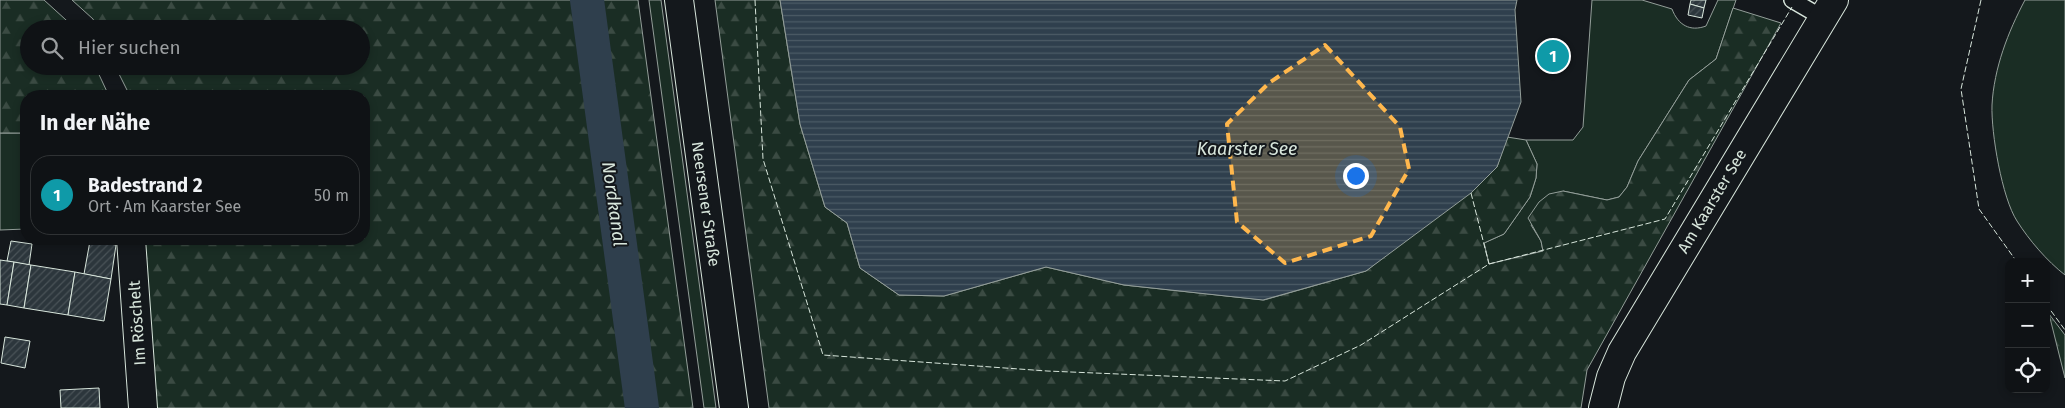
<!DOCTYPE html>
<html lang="de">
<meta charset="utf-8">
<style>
:root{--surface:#0f1215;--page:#181b1e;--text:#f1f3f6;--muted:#9b9ea0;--line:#2f3234;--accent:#8c9099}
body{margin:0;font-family:"Fira Sans",sans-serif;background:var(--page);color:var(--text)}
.controls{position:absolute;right:15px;bottom:15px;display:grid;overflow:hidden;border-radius:10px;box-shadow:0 2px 8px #0003}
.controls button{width:45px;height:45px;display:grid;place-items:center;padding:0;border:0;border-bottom:1px solid var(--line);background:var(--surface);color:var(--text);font:25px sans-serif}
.you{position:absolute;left:1355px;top:175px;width:18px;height:18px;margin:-12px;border:4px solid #fff;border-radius:50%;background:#1a73e8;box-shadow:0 0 0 8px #1a73e833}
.badge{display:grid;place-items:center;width:32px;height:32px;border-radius:50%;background:var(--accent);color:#fff;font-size:16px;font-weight:700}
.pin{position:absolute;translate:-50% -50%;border:2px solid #fff;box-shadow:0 1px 5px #0006}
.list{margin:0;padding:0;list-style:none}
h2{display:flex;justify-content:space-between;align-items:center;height:65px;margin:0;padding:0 20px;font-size:21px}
h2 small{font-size:16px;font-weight:400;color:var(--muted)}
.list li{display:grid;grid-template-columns:32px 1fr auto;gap:15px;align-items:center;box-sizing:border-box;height:80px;margin:0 10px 10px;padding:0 10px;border:1px solid var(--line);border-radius:20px}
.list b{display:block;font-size:19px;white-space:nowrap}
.list p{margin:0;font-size:16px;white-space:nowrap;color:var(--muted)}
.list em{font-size:16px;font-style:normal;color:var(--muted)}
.icon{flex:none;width:28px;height:28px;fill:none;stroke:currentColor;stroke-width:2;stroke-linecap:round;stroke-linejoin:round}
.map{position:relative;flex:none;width:2065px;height:408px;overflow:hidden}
.search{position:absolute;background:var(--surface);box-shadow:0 2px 8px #0003;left:20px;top:20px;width:350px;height:55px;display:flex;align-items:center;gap:12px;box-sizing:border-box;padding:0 18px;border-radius:28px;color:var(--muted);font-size:19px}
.panel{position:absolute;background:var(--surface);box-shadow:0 2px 8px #0003;left:20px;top:90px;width:350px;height:155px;border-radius:20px}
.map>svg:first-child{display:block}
.green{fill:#1a2d24;stroke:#939e99}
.forest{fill:url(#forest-firs);stroke:#939e99}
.water{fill:url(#water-rules);stroke:#939e99}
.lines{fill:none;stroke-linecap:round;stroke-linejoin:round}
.canal{stroke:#2f3f4d;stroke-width:34}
.building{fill:url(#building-hatch);stroke:#d8e6dc}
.lane-casing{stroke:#d8e6dc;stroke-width:18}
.street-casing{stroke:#d8e6dc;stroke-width:30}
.secondary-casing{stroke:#d8e6dc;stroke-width:30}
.lane{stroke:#14181c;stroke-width:15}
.street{stroke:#14181c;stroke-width:28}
.secondary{stroke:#14181c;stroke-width:28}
.fence{stroke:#d8e6dc;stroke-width:1;stroke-dasharray:6 2.5;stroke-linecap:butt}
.marked{fill:#ffb74d;fill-opacity:0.2;stroke:#ffb74d;stroke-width:4;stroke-dasharray:10 6;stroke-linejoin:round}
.labels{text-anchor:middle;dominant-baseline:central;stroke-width:4;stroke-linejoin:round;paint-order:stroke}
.street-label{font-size:16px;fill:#d8e6dc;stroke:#14181c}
.water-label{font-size:18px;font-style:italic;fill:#d8e6dc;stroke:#14181c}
</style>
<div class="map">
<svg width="2065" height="408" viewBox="0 0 2065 408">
<defs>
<pattern id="forest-firs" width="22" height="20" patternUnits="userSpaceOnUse" patternTransform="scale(1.25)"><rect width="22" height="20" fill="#1a2d24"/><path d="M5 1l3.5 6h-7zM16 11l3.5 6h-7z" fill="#3b4b43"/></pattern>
<pattern id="water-rules" width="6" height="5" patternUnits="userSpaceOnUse" patternTransform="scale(1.25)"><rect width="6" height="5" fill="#2f3f4d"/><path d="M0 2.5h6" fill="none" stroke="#4c5b66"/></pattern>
<pattern id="building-hatch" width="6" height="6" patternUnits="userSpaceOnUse" patternTransform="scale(1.25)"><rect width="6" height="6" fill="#2c363c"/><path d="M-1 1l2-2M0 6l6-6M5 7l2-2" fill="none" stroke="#4a5358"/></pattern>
</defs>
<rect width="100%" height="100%" fill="#14181c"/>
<g class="green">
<path d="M572,0H600L654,408H627Z"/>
<path d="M649,0H661L716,408H704Z"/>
<path d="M1592,0H1642L1672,9C1678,25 1690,32 1706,26L1718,0H1736L1716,59L1689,80L1638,161L1627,187L1619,197L1607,200L1563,191L1531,225L1541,241L1543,251L1489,264L1484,243L1504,234L1530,197L1536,178L1537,164L1526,140H1573L1583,127Z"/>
<path d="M2025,0H2065V275C2047,261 2029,240 2017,221C2002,198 1991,133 1992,105C1994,68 2008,32 2025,0Z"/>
<path d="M0,133H26V229L0,230Z"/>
</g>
<g class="forest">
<path d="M0,0H44L76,29H29V66H95L109,96H26V133H0Z"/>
<path d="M72,0H572L627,408H152L141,239H364V96H130L115,66H361V29H98L93,19Z"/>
<path d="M600,0H638L693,408H654Z"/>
<path d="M715,0H780L800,124L825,207L847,223L860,268L899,295L944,296L1046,267L1124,285L1264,300L1366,271L1497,167L1507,137L1526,140L1537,164L1536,178L1530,197L1504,234L1484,243L1489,264L1543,251L1541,241L1528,218L1539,202L1549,194L1563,191L1607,200L1619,197L1627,187L1638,161L1689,80L1716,59L1733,8L1781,23L1587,370L1581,408H769Z"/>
<path d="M2049,314L2065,335V378Z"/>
</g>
<path class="water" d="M780,0H1517L1515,10L1521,102L1497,167L1471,193L1366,271L1263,300L1124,285L1046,267L944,296L899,295L860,268L847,223L825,207L800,124Z"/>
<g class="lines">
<path class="canal" d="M587,0L642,408"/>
</g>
<g class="building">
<path d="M1691,0H1706L1704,8L1690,4Z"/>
<path d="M1690,4L1704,8L1702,18L1688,15Z"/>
<path d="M11,241L32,244L29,265L7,261Z"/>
<path d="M90,241L116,245L111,279L84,274Z"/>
<path d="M0,260L14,262L7,305L0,304Z"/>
<path d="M14,262L31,265L24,308L7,305Z"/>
<path d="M31,265L75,272L68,315L24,308Z"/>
<path d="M75,272L111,279L104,321L68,315Z"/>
<path d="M5,337L30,341L25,368L1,363Z"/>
<path d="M99,388L100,408H61L60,390Z"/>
</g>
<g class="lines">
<defs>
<path id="lane" d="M1792,0L1823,18"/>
<g id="street">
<path d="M131,239L143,408"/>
<path d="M1603,408L1611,377L1622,352L1834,0"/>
</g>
<path id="secondary" d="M679,0L734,408"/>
</defs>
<use href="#lane" class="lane-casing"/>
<use href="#street" class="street-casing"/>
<use href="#secondary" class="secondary-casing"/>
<use href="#lane" class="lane"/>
<use href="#street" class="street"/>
<use href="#secondary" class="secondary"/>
<g class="fence">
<path d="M755,0L763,159L823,355L1047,371L1285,381L1361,345L1489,264L1665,219L1792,7"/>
<path d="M1981,0L1961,89L1979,209L2017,262"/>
<path d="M1471,193L1489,264"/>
<path d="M2046,304L2065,330"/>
</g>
</g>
<path class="marked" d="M1325,45L1400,127L1409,169L1371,236L1285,263L1237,222L1227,124L1269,83Z"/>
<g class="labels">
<g class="street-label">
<text transform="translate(1712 201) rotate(-59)">Am Kaarster See</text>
<text transform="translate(706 204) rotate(82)">Neersener Straße</text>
<text transform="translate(137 323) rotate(-94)">Im Röschelt</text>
</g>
<g class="water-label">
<text x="1247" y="149">Kaarster See</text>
<text transform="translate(614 204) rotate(82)">Nordkanal</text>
</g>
</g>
</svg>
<div class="controls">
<button>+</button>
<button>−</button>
<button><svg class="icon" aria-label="locate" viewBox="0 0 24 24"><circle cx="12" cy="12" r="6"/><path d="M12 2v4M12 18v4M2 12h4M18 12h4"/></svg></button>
</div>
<div class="you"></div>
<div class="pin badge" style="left:1553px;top:56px;background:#0f9aa8">1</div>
<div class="search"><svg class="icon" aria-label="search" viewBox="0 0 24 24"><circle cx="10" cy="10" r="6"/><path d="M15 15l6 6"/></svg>Hier suchen</div>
<section class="panel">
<h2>In der Nähe<small></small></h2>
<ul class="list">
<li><span class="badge" style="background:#0f9aa8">1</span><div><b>Badestrand 2</b><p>Ort · Am Kaarster See</p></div><em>50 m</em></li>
</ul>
</section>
</div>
